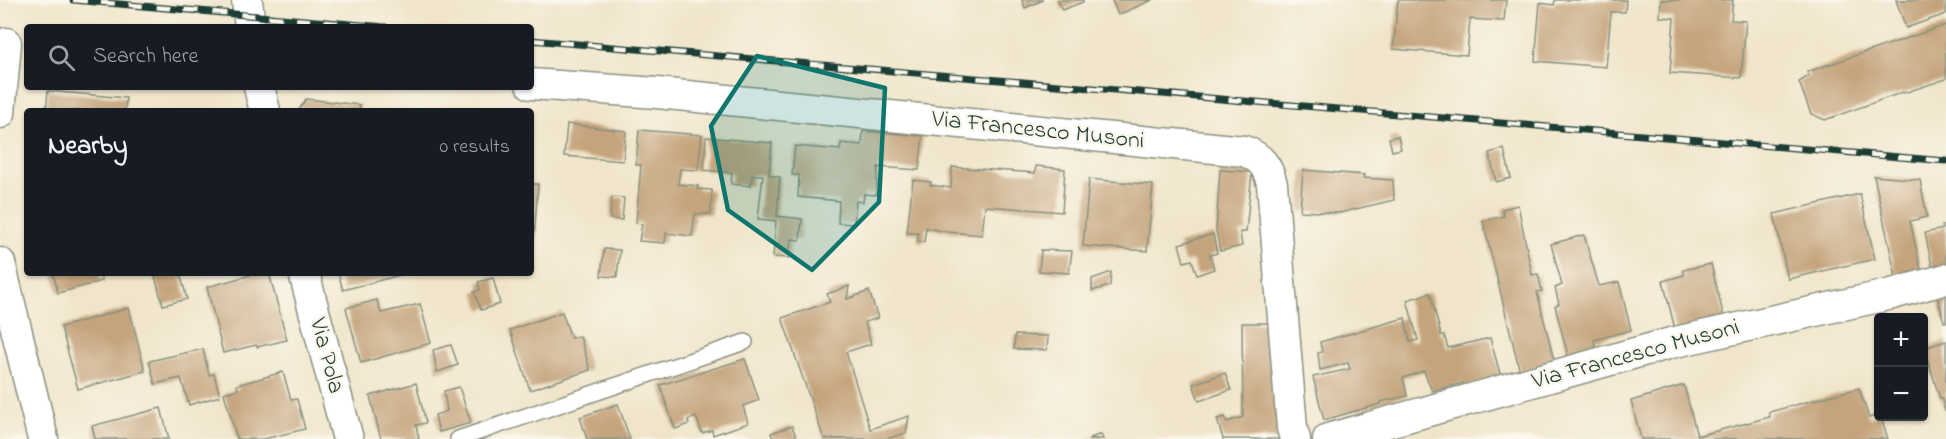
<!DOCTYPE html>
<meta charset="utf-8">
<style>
:root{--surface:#171b24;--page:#20242c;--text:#f1f3f6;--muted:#9ea1a6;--line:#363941}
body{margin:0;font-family:"Indie Flower",sans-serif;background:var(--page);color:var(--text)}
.controls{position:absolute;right:18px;bottom:18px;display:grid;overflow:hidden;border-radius:6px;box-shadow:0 2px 4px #0004}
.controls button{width:54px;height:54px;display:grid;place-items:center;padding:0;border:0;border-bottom:2px solid var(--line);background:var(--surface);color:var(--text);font:30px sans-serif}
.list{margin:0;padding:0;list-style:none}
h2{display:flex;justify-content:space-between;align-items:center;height:78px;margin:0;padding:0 24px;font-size:26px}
h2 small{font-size:20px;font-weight:400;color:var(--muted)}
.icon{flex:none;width:33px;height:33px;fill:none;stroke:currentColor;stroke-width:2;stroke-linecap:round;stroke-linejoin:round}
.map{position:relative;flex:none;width:1946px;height:439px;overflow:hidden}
.search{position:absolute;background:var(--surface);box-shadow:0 2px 4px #0004;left:24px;top:24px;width:510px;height:66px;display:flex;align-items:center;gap:15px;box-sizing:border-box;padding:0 21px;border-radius:6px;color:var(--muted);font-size:22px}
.panel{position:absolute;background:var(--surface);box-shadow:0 2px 4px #0004;left:24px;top:108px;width:510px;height:168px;border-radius:6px}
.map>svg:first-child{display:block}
.building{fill:#c5a47d}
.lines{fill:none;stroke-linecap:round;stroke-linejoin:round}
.lane-casing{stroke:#88917f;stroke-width:18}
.street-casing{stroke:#88917f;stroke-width:33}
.lane{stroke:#fff;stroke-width:15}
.street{stroke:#fff;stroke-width:30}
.rail-casing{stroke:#1f3d34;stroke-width:7}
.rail{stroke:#fbf7ec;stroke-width:4.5;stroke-dasharray:14;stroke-linecap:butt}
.marked{fill:#0f766e;fill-opacity:0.2;stroke:#0f766e;stroke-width:4.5;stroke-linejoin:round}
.labels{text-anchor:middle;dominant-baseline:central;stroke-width:5;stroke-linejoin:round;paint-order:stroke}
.street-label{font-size:24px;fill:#1f3d34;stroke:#fbf7ec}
</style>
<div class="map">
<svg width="1946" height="439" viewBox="0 0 1946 439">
<rect width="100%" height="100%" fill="#fbf7ec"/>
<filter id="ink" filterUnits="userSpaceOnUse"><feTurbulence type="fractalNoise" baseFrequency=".0167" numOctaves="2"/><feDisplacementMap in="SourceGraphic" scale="12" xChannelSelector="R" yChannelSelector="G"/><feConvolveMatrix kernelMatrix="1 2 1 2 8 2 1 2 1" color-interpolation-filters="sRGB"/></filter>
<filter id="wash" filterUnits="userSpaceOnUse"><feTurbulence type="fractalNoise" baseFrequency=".008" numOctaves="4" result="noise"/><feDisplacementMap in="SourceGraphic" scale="24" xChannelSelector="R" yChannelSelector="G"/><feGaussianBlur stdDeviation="1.35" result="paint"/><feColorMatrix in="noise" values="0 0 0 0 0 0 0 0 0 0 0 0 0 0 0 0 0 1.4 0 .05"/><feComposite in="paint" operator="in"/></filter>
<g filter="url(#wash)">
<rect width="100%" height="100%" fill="#f0e5ca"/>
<g id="blocks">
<g class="building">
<path d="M1022,0H1043L1025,8Z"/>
<path d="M1058,0H1083V2L1062,10Z"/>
<path d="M1112,0H1152L1118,15Z"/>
<path d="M1398,0H1506L1504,21L1470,19L1467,55L1393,49Z"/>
<path d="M1555,0H1626L1625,12H1611L1606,67L1535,61L1540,3L1554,5Z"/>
<path d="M1661,0H1733L1731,20L1746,21L1741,78L1670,73L1674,18L1660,17Z"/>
<path d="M1896,0H1946V14L1906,28Z"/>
<path d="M1946,25V79L1904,93L1903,92L1825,120L1811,114L1799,82L1809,76L1807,72Z"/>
<path d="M48,91L126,98L125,111H46Z"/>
<path d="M306,99L360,105L359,111H298Z"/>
<path d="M567,124L626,131L623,161L564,156Z"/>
<path d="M639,130L702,135L698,170L680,169L678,184L698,186L697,189L712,190L711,214H695L692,236L666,233L665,243L639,241L642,224L636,223L641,165H636Z"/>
<path d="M863,131L923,136L919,170L878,167L876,195L864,194L863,202L856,201L854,224L838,223L839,201L798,197L799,175H792L795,146L840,150L841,143L862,145Z"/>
<path d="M1398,136L1401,149L1392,151L1389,138Z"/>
<path d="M706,137L772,143L769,175L780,177L777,216L802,219L800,240L791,239L789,258L773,257L776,221L758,219L763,175H752L751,186L731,184L732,173L704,170Z"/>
<path d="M1504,149L1511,178L1496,182L1489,153Z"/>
<path d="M1036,166L1065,169L1062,212L985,206L982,235L947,232L926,228L924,242H918V233H907L913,180L931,182L930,185L951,188L952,167L1035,173Z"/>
<path d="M1220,170L1252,172L1246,232H1240L1242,246L1220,251L1216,230Z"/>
<path d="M1303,170L1364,175L1363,178L1393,180L1394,200L1339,213L1300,211Z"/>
<path d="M1874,176L1920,180L1927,217L1910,221L1921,270L1896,277Z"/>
<path d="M1089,179L1153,185L1147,251L1083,246Z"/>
<path d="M531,184H538L534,240L531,241Z"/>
<path d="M1860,194L1875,259L1788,279L1774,214Z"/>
<path d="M612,197L624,198L622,220L610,219Z"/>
<path d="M1518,205L1532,275L1538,274L1542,291L1537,292L1555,364L1520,372L1483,221L1504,216L1502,209Z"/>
<path d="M1946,225V268L1933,271L1925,233L1943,229L1942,226Z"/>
<path d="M1213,234L1217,253L1210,255L1214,269L1197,275L1192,260L1184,262L1179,244Z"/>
<path d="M1584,235L1599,286L1619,282L1631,330L1594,340L1597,353L1569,360L1555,306L1559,304L1555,288L1562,285L1551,244Z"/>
<path d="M604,249L620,250L617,277L601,276Z"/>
<path d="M1041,250L1072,251L1069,273L1039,271Z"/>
<path d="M1711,264L1725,322L1676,333L1663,281L1684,275L1683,270Z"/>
<path d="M1111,272L1110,286L1092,291V279Z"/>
<path d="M53,273H99L102,281L58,293Z"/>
<path d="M154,273H180L187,299L163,305Z"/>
<path d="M258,273H269L287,340L257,347L256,345L223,353L207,287Z"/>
<path d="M338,273H404V274L343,290Z"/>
<path d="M493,278L500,304L481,310L474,292L480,290L478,282Z"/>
<path d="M849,286L847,299L869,291L878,318L865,322L871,344L846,352L870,429L909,416L906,433L886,439H824L782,318L830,302L827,294Z"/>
<path d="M1946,286V322H1944L1935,288Z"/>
<path d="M1430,293L1441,335H1444L1448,348L1490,338L1501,377L1464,387L1463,383L1432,391L1424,371L1403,378L1407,396L1380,402V404L1324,420L1313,377L1350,369L1348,363L1320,370L1318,353L1322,352L1320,342L1405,318L1410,342L1418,340L1407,300Z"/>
<path d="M377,300L381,313L420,304L431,343L361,363L346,308Z"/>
<path d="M129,308L145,371L78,389L61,327Z"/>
<path d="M562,312L571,338L580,336L590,370L530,390L510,330Z"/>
<path d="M1242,323H1277L1280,439H1223L1217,419L1225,417L1227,422L1243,417Z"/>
<path d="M1015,335L1048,336L1047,350L1014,349Z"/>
<path d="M1946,341V411H1945L1942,399H1940L1924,348Z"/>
<path d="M451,345L458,365L437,372L433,350Z"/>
<path d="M203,349L209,375L214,374L220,396L189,405L181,378L155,384L149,361Z"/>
<path d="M745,359L759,400L743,406L748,423L713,435L712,430L702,433L696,417L688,420L689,424L675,429L660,385Z"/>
<path d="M283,372L291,400L297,399L305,429L264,439H237L224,393L238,389L237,385Z"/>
<path d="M1225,373L1231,390L1199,401L1193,384Z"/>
<path d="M416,383L426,423L416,425L419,439H381L370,396Z"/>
<path d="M1684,385L1697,436L1770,417L1769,412L1859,388L1869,418L1878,415L1881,417L1888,439H1641L1631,401Z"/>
<path d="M459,387L471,423L439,432L435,415L447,411L444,391Z"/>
<path d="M618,404L630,439H587L580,417Z"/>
<path d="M161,408L169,439H95L92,426Z"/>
<path d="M792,426L797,439H773L771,433Z"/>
<path d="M1101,434L1103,439H1088Z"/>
</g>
</g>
</g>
<g filter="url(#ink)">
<use href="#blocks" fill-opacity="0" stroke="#88917f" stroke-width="1.5"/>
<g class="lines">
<defs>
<path id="lane" d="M458,439L745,342"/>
<g id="street">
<path d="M247,0L250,27"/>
<path d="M531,84L657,93L1244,151C1261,157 1268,167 1272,184L1292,428L1295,439"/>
<path d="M259,87L265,111"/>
<path d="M0,113L6,43"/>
<path d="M0,263L43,439"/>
<path d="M304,273L348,439"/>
<path d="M1328,439L1671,343L1892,294L1946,279"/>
</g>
</defs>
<use href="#lane" class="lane-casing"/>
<use href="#street" class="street-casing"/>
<use href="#lane" class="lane"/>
<use href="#street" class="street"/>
<defs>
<g id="rail">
<path d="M73,0L385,27"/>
<path d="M531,40L1946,161"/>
</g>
</defs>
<use href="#rail" class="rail-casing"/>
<use href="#rail" class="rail"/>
</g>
</g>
<path class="marked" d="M757,56L885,88L879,202L812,270L728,210L711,126Z"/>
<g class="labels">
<g class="street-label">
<text transform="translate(1038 131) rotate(6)">Via Francesco Musoni</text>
<text transform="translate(1636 355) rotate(-15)">Via Francesco Musoni</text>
<text transform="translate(326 356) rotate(75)">Via Pola</text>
</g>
</g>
</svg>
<div class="controls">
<button>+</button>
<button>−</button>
</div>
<div class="search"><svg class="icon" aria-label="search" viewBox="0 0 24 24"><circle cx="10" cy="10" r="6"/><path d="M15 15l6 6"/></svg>Search here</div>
<section class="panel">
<h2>Nearby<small>0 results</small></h2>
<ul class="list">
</ul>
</section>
</div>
